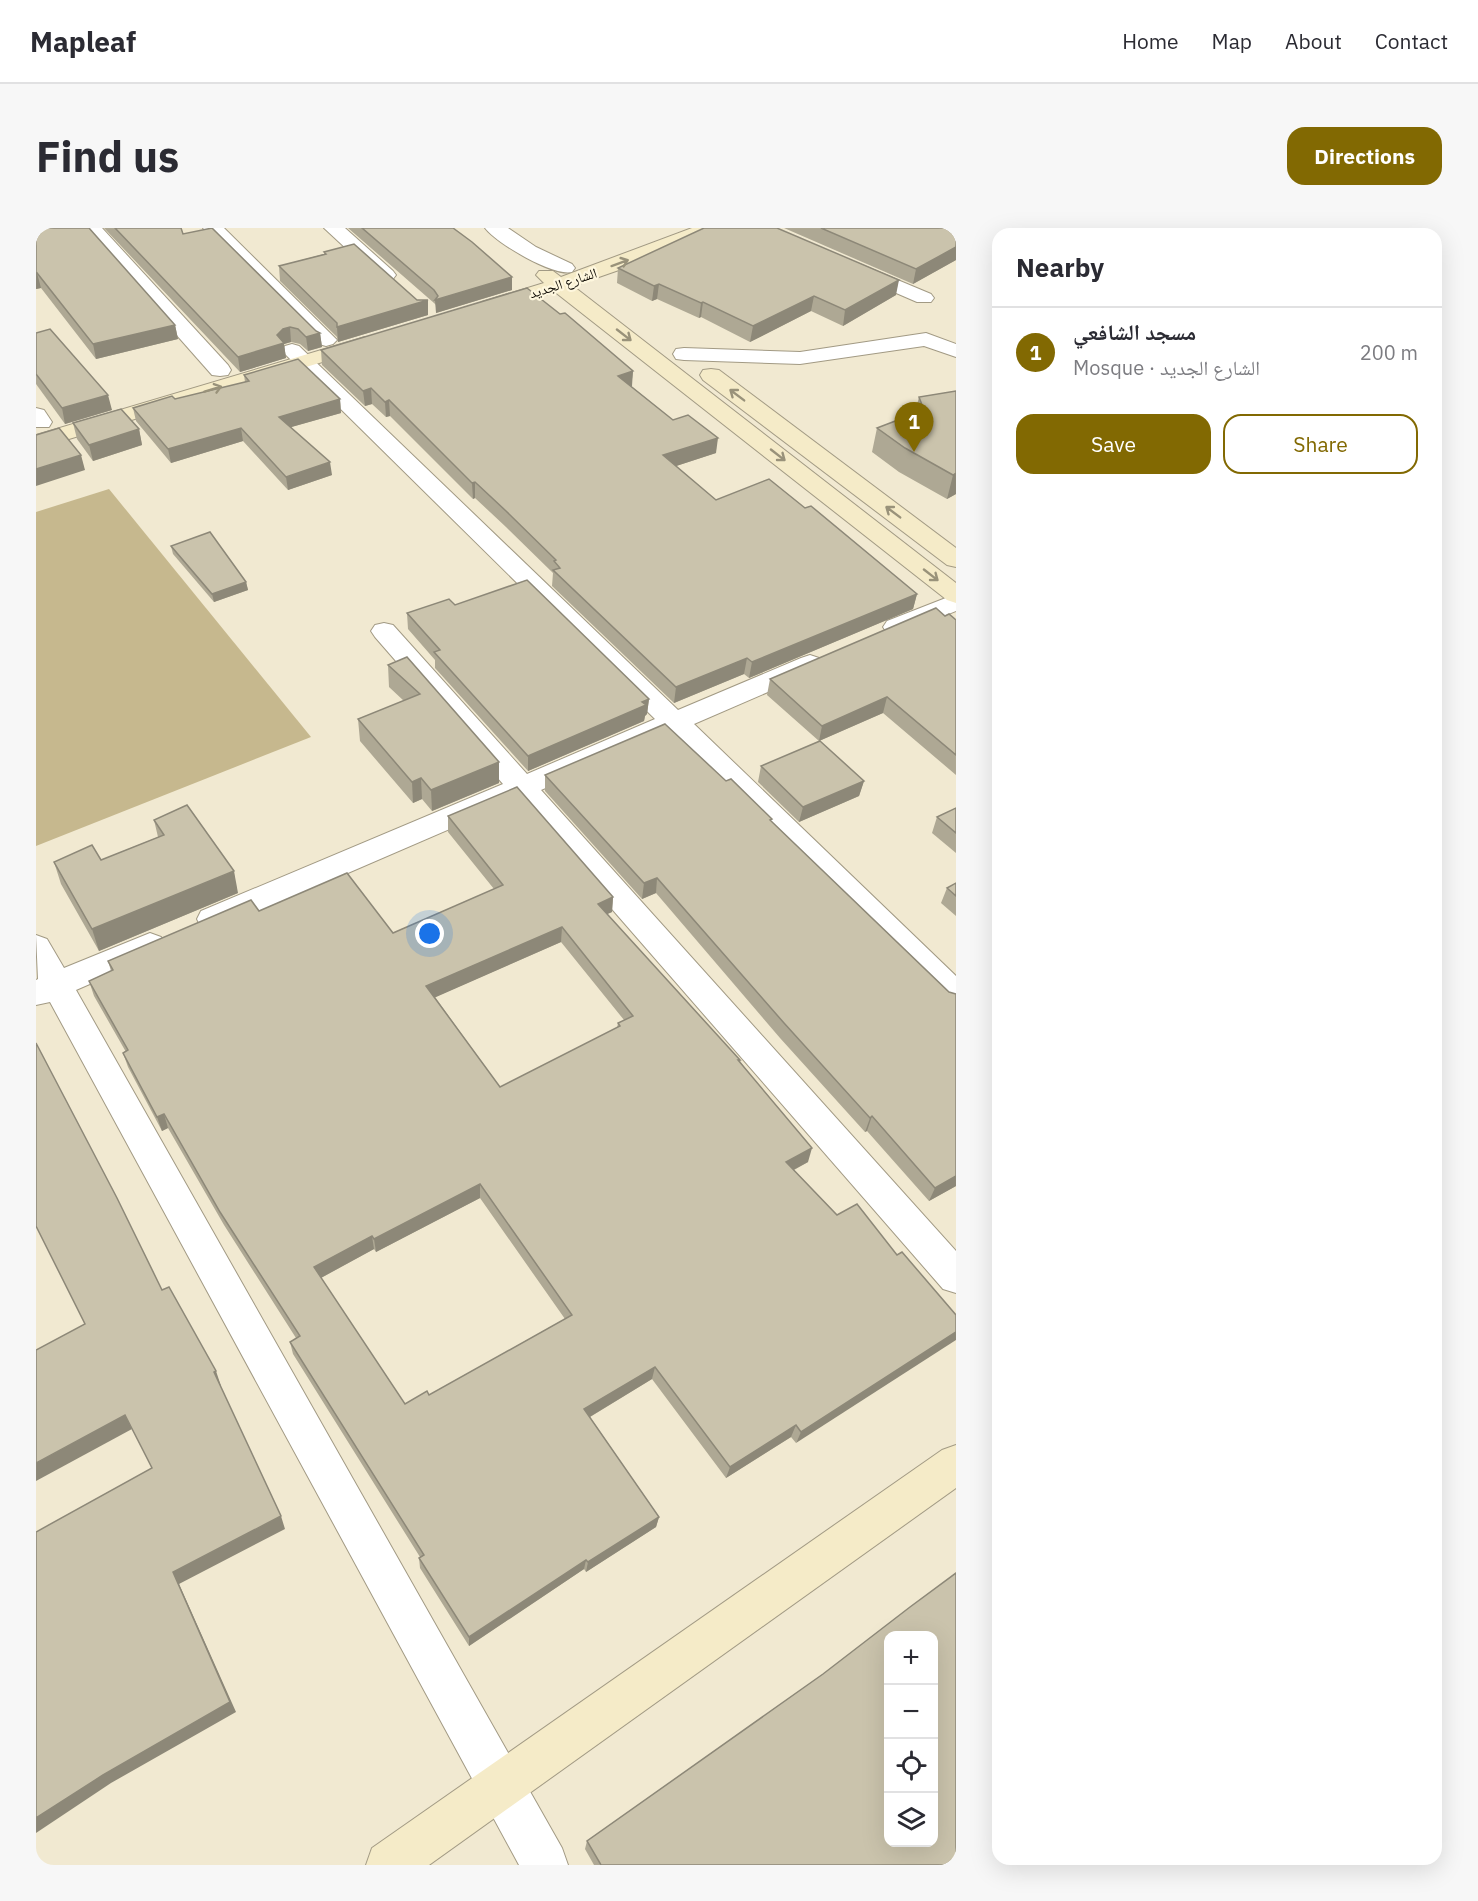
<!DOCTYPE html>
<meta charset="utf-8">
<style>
:root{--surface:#fff;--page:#f7f7f7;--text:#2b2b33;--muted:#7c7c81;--line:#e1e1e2;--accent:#826902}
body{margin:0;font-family:"IBM Plex Sans","Noto Naskh Arabic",sans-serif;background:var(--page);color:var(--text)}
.controls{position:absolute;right:18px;bottom:18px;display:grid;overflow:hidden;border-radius:12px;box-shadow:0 6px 24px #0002}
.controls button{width:54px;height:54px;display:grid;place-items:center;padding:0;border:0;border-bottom:2px solid var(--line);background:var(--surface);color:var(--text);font:30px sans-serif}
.you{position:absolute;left:394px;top:706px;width:21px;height:21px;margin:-15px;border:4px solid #fff;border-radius:50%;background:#1a73e8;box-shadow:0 0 0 9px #1a73e833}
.badge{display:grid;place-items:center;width:39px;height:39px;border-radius:50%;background:var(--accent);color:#fff;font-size:20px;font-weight:700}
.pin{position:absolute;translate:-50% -50px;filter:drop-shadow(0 2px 3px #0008)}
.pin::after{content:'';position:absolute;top:32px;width:21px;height:18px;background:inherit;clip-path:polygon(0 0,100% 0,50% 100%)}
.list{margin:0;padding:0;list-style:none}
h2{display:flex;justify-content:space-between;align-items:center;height:78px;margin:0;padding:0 24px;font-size:26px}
h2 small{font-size:20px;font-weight:400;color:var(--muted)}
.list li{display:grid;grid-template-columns:39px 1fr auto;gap:18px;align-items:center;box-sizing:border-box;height:90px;padding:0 24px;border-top:2px solid var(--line)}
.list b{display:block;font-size:22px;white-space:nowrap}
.list p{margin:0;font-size:20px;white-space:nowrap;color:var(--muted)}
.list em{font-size:20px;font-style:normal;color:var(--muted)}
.actions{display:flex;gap:12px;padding:18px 24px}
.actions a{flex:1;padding:14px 0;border:2px solid var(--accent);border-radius:18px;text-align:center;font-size:21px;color:var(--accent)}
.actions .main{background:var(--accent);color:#fff}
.icon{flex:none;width:33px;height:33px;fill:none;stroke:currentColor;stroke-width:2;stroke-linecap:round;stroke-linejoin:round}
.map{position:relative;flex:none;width:920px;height:1637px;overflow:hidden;border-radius:18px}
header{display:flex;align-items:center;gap:36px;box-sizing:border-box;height:84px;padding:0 30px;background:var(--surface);border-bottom:2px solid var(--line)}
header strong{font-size:28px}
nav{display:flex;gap:33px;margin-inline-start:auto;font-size:21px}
.intro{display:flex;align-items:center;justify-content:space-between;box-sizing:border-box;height:144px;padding:0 36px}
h1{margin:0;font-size:42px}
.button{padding:15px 27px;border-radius:18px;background:var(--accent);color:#fff;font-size:21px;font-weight:700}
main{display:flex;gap:36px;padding:0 36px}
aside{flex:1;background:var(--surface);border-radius:18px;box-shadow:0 6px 24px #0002}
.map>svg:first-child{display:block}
.green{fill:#c6b88e}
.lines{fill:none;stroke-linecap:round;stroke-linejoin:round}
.street-casing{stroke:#a29a84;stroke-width:2}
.secondary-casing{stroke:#a29a84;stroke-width:2}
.street{fill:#fff;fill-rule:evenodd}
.secondary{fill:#f5ebc8;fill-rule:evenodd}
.wall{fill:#aea894;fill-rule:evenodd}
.shaded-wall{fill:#8d8878}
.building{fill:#cac3ac;stroke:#8d8878;stroke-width:1.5;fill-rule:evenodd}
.oneway{stroke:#99927a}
.labels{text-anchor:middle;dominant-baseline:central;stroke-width:4.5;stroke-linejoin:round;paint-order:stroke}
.far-street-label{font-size:14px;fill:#0f0c05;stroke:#fef7de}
</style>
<header>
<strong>Mapleaf</strong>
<nav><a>Home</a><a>Map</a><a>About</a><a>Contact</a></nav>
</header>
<div class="intro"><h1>Find us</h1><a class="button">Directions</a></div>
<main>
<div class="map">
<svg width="920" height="1637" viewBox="0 0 920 1637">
<rect width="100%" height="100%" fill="#f1e9d1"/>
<path class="green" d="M73,261L275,509L0,618V284Z"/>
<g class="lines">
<defs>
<g id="street">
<path d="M46,0H66L192,137L195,142L192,147L184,148L176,147Z"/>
<path d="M167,0H188L297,108L301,112L297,116L290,118L283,116Z"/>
<path d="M288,0H309L357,43L360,47L357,51H343Z"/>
<path d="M449,0H472L500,19L536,36L539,40L536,44C518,49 460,15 449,0Z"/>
<path d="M821,35L895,66L898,70L895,74H881L814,45L811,41L814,37Z"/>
<path d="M890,105L920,116V129L888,118L764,136L648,132L640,131L637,126L640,121L648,120L764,124Z"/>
<path d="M256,116L263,118L642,482L765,430L774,427L783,430L787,436L783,442L658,496L920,748V781L909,777L634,506L505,562L920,1023V1065L907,1061L481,572L187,699L176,703L165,699L161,691L165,683L467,556L339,409L335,403L339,397L348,395L357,397L491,546L619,491L249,126L245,122L249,118Z"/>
<path d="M0,180L8,182L16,194L13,199H0Z"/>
<path d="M920,366V383L860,407L851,405L847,399L851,393Z"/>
<path d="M114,705L125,709L130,717L125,725L40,762L526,1620L532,1637H483L14,774L0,777V752L2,751L0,707L11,711L28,740Z"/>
</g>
<g id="secondary">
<path d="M656,0H682L679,4L626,27L537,58L920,355V375L911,372L519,64L453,84L446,82L443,78L446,74L508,55L500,47L503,43H517L525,49Z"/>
<path d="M329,109L336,111L340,115L336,119L0,221V207Z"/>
<path d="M675,141L683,142L920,320V339L911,337L667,152L664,147L667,142Z"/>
<path d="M920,1217V1260L393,1637H330L336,1620L906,1222Z"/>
</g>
</defs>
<use href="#street" class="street-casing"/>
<use href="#secondary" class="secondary-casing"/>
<use href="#street" class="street"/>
<use href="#secondary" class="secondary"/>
</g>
<g class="wall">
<path d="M0,0L139,97L142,111L60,131L5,60L0,61Z"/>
<path d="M68,0H145L147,6L280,103L284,105L286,119L272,123L264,116L255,114L248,116L250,130L204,144Z"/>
<path d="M312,0H417L476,62L400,85V77L398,75Z"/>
<path d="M748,0H920V32L877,56Z"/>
<path d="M288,24L392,87L302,114L301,109L244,53L243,38L288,26Z"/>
<path d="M582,40L860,67L807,98L775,83L714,114L665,89L663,90L621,71L616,73L581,55Z"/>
<path d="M0,105L76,182L29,196L0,156Z"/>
<path d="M285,122L597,143L595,158L637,192L680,225L640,238L680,272L769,280L881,366L877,381L713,450L708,446L638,475L516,358L517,345L470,299L439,270L437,271L354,188L350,189L336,176L329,178L286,137Z"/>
<path d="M208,147L304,171L305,185L255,199L296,247L252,262L207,213L135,235L100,193L97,180L139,171L209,154Z"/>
<path d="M920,163V266L911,271L863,244L836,224L841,200L879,185L883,169Z"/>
<path d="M37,195L103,201L106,217L57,233L41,211Z"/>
<path d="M135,318L210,354L212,362L178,374L137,326Z"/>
<path d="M419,377L613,471L611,486L609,488L608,493L492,543L399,440V432L372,401L371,385Z"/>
<path d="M909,388L920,392V547L847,485L783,513L731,467L734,451Z"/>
<path d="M371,429L463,555L396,583L386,571L377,575L324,513L322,491L368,473L353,459L352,437Z"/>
<path d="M725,538L828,553L823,568L763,594L722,554Z"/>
<path d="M509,547L690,553L736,594L913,764L920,766V958L893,973L831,903L829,904L744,810L620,665L606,671L509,563Z"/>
<path d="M920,580V625L896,605L901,589Z"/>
<path d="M412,588L577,669L576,684L571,686L704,832V833L772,934L758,942L801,987L861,1027L760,1215L755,1209L690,1250L616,1151L554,1189L623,1289L620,1299L550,1344L548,1341L433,1418L384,1340L383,1330L384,1329L257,1126L254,1114L260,1110L188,997L132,900L126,903L92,839L87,825L90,824L58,768L53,753L75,743L72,733L223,683L357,705L458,661L412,604ZM525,714L588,792L582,795L581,800L464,859L399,769ZM444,970L529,1091L393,1167L369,1176L285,1050L338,1021L340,1024Z"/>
<path d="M118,592L202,665L63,723L25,656L18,634L65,632L122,609Z"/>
<path d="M920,655V688L905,675L911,660Z"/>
<path d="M787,1446L920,1637H558L549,1621L551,1613Z"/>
</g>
<g class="shaded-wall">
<path d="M920,19V32L877,56L880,41Z"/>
<path d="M1,45L5,60L0,61V46Z"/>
<path d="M476,49V62L400,85L399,72Z"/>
<path d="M863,52L860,67L807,98L809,82Z"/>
<path d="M623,56L621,71L616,73L618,58Z"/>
<path d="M778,68L775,83L714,114L717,98Z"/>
<path d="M392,72V87L302,114L301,99Z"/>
<path d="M667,74L665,89L663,90L665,75Z"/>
<path d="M139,97L142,111L60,131L57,116Z"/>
<path d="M254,99L255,114L248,116L250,130L204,144L202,129L241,107L247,101Z"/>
<path d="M284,105L286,119L272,123L270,109Z"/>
<path d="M597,143L596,158L581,163L582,148Z"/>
<path d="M335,160L336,176L329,178L327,163Z"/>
<path d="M72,167L76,182L29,196L26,180Z"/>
<path d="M304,171L305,185L245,202L243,189Z"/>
<path d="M353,172L354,188L350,189L349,174Z"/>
<path d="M205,200L207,213L135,235L132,221Z"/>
<path d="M103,201L106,217L57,233L53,217Z"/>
<path d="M682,210L680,225L625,243L627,227Z"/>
<path d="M45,227L49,242L0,258V241Z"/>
<path d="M294,234L296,247L252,262L250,249Z"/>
<path d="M920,245V266L911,271L917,247Z"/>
<path d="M439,254V270L437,271L436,255Z"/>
<path d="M210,354L212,362L178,374L176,366Z"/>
<path d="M881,366L877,381L713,450L716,434Z"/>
<path d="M711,430L708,446L638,475L640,459Z"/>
<path d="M851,469L847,485L783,513L786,498Z"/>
<path d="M613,471L611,486L609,488L608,493L492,543V528Z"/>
<path d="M463,534V555L396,583L395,562Z"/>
<path d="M385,550L386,571L377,575L376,554Z"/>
<path d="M828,553L823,568L763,594L767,579Z"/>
<path d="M198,643L202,665L63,723L56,701Z"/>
<path d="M621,650L620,665L606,671L608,655Z"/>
<path d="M577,669L576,684L560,691L562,676Z"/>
<path d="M526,699L525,714L391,773L390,758Z"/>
<path d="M128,886L132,900L126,903L121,889Z"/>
<path d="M836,888L831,903L829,904L834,890Z"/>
<path d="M776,920L772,934L746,948L750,934Z"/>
<path d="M920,948V958L893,973L899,960Z"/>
<path d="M444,956V970L340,1024L338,1011Z"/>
<path d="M336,1008L338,1021L281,1052L278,1039Z"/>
<path d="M920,1104V1112L760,1215L765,1204Z"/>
<path d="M619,1139L616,1151L547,1193L548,1181Z"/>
<path d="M180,1143L185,1158L183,1159L178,1144Z"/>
<path d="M89,1187L96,1201L0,1253V1235Z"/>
<path d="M760,1197L755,1209L690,1250L694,1239Z"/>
<path d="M245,1288L249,1301L143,1356L200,1484L75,1555L0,1605V1590L137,1344Z"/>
<path d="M623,1289L620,1299L550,1344L552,1334Z"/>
<path d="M550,1332L548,1341L433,1418V1409Z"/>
</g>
<g class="building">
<path d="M0,0H53L139,97L57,116L1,45L0,46Z"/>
<path d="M79,0H145L147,6L176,0L280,103L284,105L270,109L262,101L254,99L247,101L241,107L248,115L202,129Z"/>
<path d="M326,0H417L436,14L476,49L399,72L402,68L398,62Z"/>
<path d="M668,0H741L863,52L809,82L778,68L717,98L667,74L665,75L623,56L618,58L582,40Z"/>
<path d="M785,0H920V19L880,41Z"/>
<path d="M318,16L381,72H392L301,99V95L243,38L290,26L288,24Z"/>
<path d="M491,60L524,86L529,85L597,143L582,148L637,192L652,187L682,210L627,227L680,272L733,251L769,280L775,278L881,366L716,434L711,430L640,459L517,342L524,340L518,333L520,332L470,283L439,254L436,255L353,172L349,174L335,160L327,163L285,122Z"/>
<path d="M14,101L72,167L26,180L0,146V105Z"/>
<path d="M262,131L304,171L243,189L294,234L250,249L205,200L132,221L97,180L136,168L139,171L213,153L208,147Z"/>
<path d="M920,163V245L917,247L869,220L841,200L888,182L883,169Z"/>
<path d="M85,181L103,201L53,217L37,195Z"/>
<path d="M23,200L45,227L0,241V207Z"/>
<path d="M174,304L210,354L176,366L135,318Z"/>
<path d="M491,352L613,471L606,474L610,477L492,528L398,424L404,422L371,385L413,371L419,377Z"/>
<path d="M900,380L909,388L913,386L920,392V527L851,469L786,498L734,451Z"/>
<path d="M371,429L463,534L395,562L385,550L376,554L322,491L384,466L352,437Z"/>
<path d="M629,496L690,553L695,551L736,591L734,592L913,764L920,766V948L899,960L836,888L834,890L748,795L621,650L608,655L509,547Z"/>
<path d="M784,513L828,553L767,579L725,538Z"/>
<path d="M481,559L577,669L562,676L704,832H702L776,920L750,934L801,987L821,976L861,1027L866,1024L920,1087V1104L765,1204L760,1197L694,1239L619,1139L548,1181L623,1289L552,1334L550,1332L433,1409L383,1330L388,1327L254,1114L264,1108L184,984L128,886L121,889L87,825L92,822L53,753L77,742L72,733L215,672L223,683L311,645L357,705L467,657L412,588ZM526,699L597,788L582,795L584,798L464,859L390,758ZM444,956L536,1087L393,1167L391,1163L369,1176L278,1039L336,1008L338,1011Z"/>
<path d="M151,577L198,643L56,701L18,634L56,617L65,632L128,607L118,592Z"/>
<path d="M920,580V605L901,589Z"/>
<path d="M920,655V668L911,660Z"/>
<path d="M0,815L81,970L126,1062L133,1059L180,1143L178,1144L245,1288L137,1344L194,1474L67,1547L0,1590V1304L116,1240L89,1187L0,1235V1122L49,1096L0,998Z"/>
<path d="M920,1345V1637H565L551,1613L787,1446L874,1379ZM852,1407H897V1614H852Z"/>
</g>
<defs><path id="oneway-shaft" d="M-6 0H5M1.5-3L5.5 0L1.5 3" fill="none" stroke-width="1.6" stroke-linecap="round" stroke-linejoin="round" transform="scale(1.5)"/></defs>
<g class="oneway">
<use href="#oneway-shaft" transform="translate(584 35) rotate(-20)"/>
<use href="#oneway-shaft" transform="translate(588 107) rotate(38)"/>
<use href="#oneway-shaft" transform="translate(177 161) rotate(-17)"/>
<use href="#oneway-shaft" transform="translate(701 167) rotate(-143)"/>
<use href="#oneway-shaft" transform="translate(742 227) rotate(38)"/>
<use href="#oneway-shaft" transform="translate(857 284) rotate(-143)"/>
<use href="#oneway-shaft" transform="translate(895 347) rotate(38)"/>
</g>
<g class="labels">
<g class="far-street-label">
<text transform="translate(527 55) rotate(-18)">الشارع الجديد</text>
</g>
</g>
</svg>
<div class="controls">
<button>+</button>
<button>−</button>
<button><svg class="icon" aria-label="locate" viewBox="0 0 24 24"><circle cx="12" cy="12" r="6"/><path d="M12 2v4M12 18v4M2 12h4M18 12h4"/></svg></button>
<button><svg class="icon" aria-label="layers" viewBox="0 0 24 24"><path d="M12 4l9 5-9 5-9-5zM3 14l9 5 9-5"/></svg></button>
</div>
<div class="you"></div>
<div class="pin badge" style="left:878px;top:224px">1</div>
</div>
<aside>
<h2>Nearby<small></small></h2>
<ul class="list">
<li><span class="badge">1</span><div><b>مسجد الشافعي</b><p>Mosque · الشارع الجديد</p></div><em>200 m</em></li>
</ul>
<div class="actions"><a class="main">Save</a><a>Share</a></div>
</aside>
</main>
